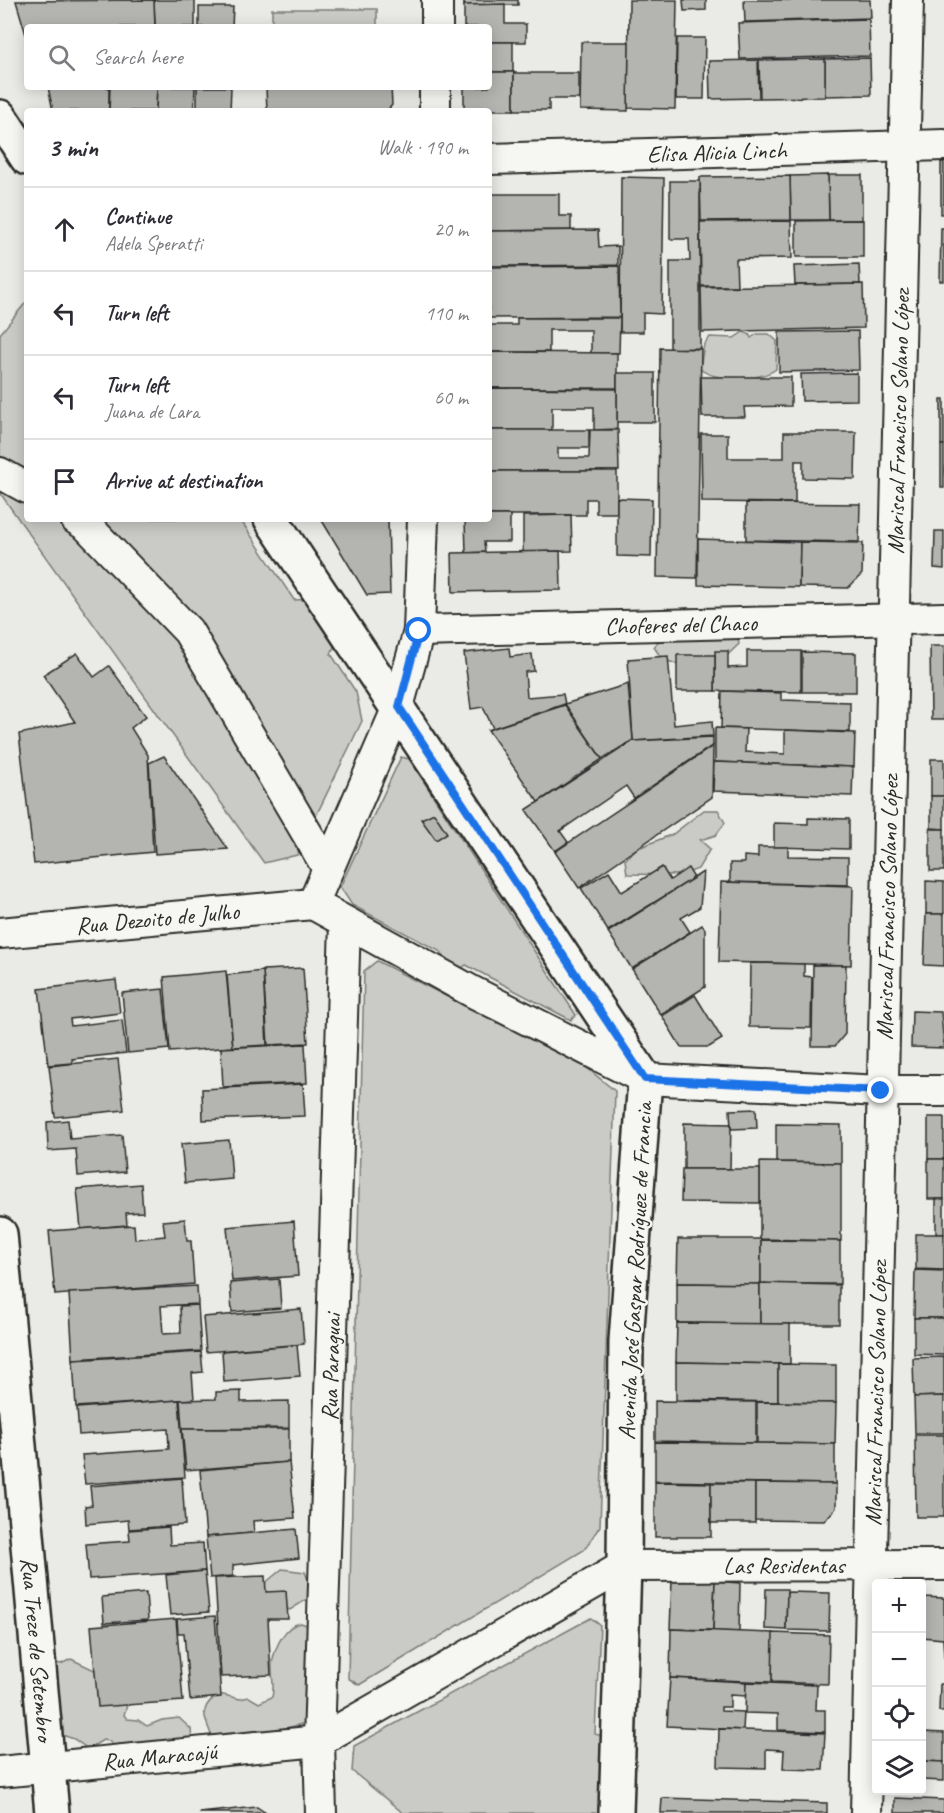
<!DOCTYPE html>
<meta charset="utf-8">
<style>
:root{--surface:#fff;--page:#f2f2f3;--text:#2b2b33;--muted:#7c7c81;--line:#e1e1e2}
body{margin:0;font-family:Caveat,sans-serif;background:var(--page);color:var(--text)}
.controls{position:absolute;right:18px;bottom:18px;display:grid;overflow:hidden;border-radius:6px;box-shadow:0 3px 15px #0003}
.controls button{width:54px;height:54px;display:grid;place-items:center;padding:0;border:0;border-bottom:2px solid var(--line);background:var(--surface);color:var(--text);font:30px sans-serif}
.stop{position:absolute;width:18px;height:18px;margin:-14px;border:4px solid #1a73e8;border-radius:50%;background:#fff}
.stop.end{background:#1a73e8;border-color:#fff;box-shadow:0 2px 6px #0008}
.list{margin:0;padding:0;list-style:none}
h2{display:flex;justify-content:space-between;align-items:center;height:78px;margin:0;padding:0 24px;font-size:26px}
h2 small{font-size:20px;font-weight:400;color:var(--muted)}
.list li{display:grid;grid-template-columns:39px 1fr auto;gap:18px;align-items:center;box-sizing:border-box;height:84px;padding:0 24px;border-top:2px solid var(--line)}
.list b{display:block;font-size:22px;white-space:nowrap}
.list p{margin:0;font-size:20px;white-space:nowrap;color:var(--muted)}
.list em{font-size:20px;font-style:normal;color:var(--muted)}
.icon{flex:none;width:33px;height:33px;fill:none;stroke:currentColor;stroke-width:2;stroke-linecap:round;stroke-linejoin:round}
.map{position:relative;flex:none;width:944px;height:1813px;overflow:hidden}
.search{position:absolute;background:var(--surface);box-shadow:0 3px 15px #0003;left:24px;top:24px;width:468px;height:66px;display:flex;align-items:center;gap:15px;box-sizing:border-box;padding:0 21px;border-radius:6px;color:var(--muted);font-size:22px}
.panel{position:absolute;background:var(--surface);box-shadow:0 3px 15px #0003;left:24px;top:108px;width:468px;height:414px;border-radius:6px}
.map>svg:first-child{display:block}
.green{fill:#cacac7;stroke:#7a7a79;stroke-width:1.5}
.building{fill:#b4b4b1;stroke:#2b2b2b;stroke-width:1.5}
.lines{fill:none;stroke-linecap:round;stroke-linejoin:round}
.minor-casing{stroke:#2b2b2b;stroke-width:34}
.major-casing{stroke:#2b2b2b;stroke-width:38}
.minor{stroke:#f6f6f2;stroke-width:30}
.major{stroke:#f6f6f2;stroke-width:33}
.route{stroke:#1a73e8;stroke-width:8}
.labels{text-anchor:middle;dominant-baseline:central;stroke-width:5;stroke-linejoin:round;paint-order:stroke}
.street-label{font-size:24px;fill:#2b2b2b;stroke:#f6f6f2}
</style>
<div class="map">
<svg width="944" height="1813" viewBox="0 0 944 1813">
<rect width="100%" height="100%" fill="#eaeae6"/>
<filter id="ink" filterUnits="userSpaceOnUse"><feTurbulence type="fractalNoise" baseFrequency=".0167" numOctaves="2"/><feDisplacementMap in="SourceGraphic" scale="12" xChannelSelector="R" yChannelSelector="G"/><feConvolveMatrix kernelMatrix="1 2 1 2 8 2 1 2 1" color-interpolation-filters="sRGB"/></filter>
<g filter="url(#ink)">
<g class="green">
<rect x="272" y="9" width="105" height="18"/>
<path d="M27,301V519H240L294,600L313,599L340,633L331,654L356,692L362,721L297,855L264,863L0,493V334Z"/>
<path d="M743,332L749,334L751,338L757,334H769L777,341L776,369C761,381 715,381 700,369L704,344L710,337L734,338Z"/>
<path d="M684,608L716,609L736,632L739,644L711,671H697L662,659L654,647Z"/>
<path d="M401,757L409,759L576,1015L571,1020L466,965L462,968L446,961L441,952L352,905L340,887Z"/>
<path d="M704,810H718L725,823L716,835L700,840L710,849L698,869L682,875L627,874L625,860L636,849L673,834Z"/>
<path d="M377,961L587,1068L615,1091L600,1526L584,1550L359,1685L348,1678L364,971Z"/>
<path d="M282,1569L305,1572L314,1595L290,1610C277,1604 264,1601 264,1584Z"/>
<path d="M591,1618L600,1625L595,1734L610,1738L618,1813H403L352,1771L354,1746Z"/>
<path d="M301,1623L312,1627L310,1721C299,1727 267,1730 262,1735L212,1737C206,1719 196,1709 219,1694L240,1699L249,1697L259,1703L272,1697C275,1686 271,1675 272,1663C275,1648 284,1625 301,1623Z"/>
<path d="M71,1659L101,1673L127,1705L124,1715L127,1719L138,1720L147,1726L162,1720L179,1718L191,1729L192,1741L117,1750L109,1741L103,1740L88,1749L74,1739L56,1733L50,1662L61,1664Z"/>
</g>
<g class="building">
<path d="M154,0H195V27H155Z"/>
<path d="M154,0L155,27H27V38L16,1Z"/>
<rect x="464" y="0" width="54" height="5"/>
<path d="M629,0H677L675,109L628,108Z"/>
<path d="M683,0H706V10L684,11Z"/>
<path d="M744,0H870L871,18L745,22Z"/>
<path d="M505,4V24H526V42H489V27H464V5Z"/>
<path d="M199,7H233L232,27H199Z"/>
<path d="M869,19L870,56L740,59L738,23Z"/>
<path d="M677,38H705L704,99H676Z"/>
<rect x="489" y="42" width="24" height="30"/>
<path d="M581,42H629L628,111L580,110Z"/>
<path d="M870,58L871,95L825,96V59Z"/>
<path d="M825,59V97L760,98L759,60Z"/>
<path d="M758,60L759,98L710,99L709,61Z"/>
<path d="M489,72H514V110H464V87H489Z"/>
<path d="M514,73H579V99H549V110H514Z"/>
<path d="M48,87H109V111H53Z"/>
<path d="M110,87H157L156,111H109Z"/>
<path d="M157,87H195L194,111H156Z"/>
<path d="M197,87H231L230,111H197Z"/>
<path d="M266,87H391L392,105L387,111H267Z"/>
<rect x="941" y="162" width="3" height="52"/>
<path d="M828,175H862V220H829Z"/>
<path d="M828,175L829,220H791L790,176Z"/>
<path d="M790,176L791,220L701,221L700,177Z"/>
<path d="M621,177L664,178L662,314L643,313V332H620Z"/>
<path d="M670,181H700V348L670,349V261H690L689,239H670Z"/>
<path d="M489,194H559V216H571V230L489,231Z"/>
<path d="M863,220V257H796V221Z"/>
<path d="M791,221L792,258L736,259L737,286H701L700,222Z"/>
<path d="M941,228H944V281H940Z"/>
<path d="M598,230L599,247L618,246V265L489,266V231Z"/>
<path d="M859,264L860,284L795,285L794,266Z"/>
<path d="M619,266L620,317L489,318V267Z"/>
<path d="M863,284L864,328L702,332L701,287Z"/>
<path d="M517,318H620L619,353H591V330H549V352H489V325H517Z"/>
<path d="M858,331L859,370L779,372V332Z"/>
<path d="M660,348L701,349L697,578L657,577Z"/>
<path d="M489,352L617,353V388H489Z"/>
<rect x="617" y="373" width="38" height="49"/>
<path d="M857,373V400L802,401L801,374Z"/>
<path d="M701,377H791V406L744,407L745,417H702Z"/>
<path d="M489,388L617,389V429L594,430V407H552V430H489Z"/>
<rect x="941" y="399" width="3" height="46"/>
<path d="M489,430H589V448H558V458H589L590,430H618L619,471H489Z"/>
<path d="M784,432H856L855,479L803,478V461H795V503L702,502L701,434H728V458H784Z"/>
<rect x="941" y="445" width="3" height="43"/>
<path d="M489,471H617V513H596V499H586V515H489Z"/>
<path d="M617,498L652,499L651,557L617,556Z"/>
<path d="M746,503L860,504L859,542L746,540Z"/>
<path d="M489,515H510V542H484L485,552L466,553L465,519H489Z"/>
<path d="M571,515L572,551L523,552V516Z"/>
<path d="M321,519H388L390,594L367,595Z"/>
<path d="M935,531H944V569L934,568Z"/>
<path d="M698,539L800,542L799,587L698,585Z"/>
<path d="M800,542L863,543L862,574L848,588L799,587Z"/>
<path d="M560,551L561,590L453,592L452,553Z"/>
<path d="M930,646H944V720H931Z"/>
<path d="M509,648L510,657L532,654L534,671L525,672L527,697L563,694L565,704L493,728L483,707L471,709L464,653Z"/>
<path d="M715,651H728V668L747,667V651H801V692L715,691Z"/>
<path d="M802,652L856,653V692H802Z"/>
<path d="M77,653L94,677L109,666L146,716L131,728L148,755L153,852L34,864L19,734L75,722L43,675Z"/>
<rect x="677" y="655" width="38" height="36"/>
<path d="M668,656L674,725L712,721L713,736L633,741L628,659Z"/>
<path d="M628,684L633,740L602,759L565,704Z"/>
<path d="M722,691L781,693V700L850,702V732L721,728Z"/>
<path d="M565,705L602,759L538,802L488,730Z"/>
<path d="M715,728L746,729L745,752L785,754V730L855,733L854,767L715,762Z"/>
<path d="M713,737V745L634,798L626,786L560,831L568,842L555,851L526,810L633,741Z"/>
<path d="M713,746L712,797L579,888L555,852Z"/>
<path d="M164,756L228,849L155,854L149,763Z"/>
<rect x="931" y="759" width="13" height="37"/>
<path d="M714,762L853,767L852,796L713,791Z"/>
<path d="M931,796H944V829L931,828Z"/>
<path d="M434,813L447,833L436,840L421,819Z"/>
<path d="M808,818L849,819V849L774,847V823L808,824Z"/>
<rect x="930" y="829" width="14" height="42"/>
<path d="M758,847H788V856L848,857V885L730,882V863H744V856L758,857Z"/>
<path d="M662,867L670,880L688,868L694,878L608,931L581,888L609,871L622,892Z"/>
<path d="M703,872L700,907L681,918L690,932L632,969L608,932Z"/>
<path d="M926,881L944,882V914H926Z"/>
<path d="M721,882L853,886L851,965L719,962Z"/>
<path d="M926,914H944V966L924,965Z"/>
<path d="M702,925L705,929V987L661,1015L632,969Z"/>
<path d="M750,963L804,964V976L812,977L811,1028L749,1027Z"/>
<path d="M813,965H846L845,1034L835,1046H812Z"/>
<path d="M303,968L308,1043L268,1045L263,970Z"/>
<path d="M226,971L233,1047L170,1052L164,977Z"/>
<path d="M263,971L267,1045L233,1047L227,975Z"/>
<path d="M116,980L120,1013L70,1019L71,1026L122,1020L126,1053L72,1059L73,1063L48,1065L39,989Z"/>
<path d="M163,989L169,1049L128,1053L122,993Z"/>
<path d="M695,995L722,1039L709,1047H681L662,1016Z"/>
<path d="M912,1011L941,1012L944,1048L911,1047Z"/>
<path d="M305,1044L307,1083L223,1087L221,1048Z"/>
<path d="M118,1059L124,1110L55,1117L49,1066Z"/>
<path d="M303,1084L305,1116L203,1120L202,1089Z"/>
<path d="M756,1109L757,1128L731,1129L730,1110Z"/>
<rect x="928" y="1117" width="16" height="42"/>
<path d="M68,1120L70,1139L122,1135L125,1172L78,1176L76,1149L48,1151L47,1122Z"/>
<path d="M684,1123L731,1124L730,1169H684Z"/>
<path d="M776,1124L841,1125V1163L776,1162Z"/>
<path d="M229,1140L232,1179L185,1183L181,1144Z"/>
<rect x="928" y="1159" width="16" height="40"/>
<path d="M760,1162L841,1163V1241L760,1239Z"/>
<path d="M682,1169H760V1203L681,1202Z"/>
<path d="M141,1184L143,1212L126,1213L127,1225L81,1229L77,1189Z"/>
<rect x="936" y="1199" width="8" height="35"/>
<path d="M185,1219L187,1241H191L194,1284L55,1295L49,1231L134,1225L135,1239L165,1236L163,1221Z"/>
<path d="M294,1221L298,1276L232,1281L227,1227Z"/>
<path d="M916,1234H944V1270L916,1269Z"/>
<path d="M678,1239H761V1284L677,1283Z"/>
<path d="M761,1240L840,1241V1284H761Z"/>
<path d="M915,1270L944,1271V1318H914Z"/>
<path d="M279,1279L281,1308L232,1312L230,1283Z"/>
<path d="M677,1283L760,1284V1324L677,1323Z"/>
<path d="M760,1283L839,1285V1324H760Z"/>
<path d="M197,1286L198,1304L161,1306L163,1334L181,1333L180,1306L198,1305L201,1351L73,1359L69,1293Z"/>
<path d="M301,1309L304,1344L206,1352L203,1317Z"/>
<path d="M914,1318H944V1355L914,1354Z"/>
<path d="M677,1323L790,1324V1364L676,1362Z"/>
<path d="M297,1345L300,1376L224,1382L222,1351Z"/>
<path d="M201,1352L203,1372L192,1373L194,1399L76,1407L73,1360Z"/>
<path d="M944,1357V1396L914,1397L913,1358Z"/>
<path d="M676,1362L778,1364V1402L676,1400Z"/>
<path d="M778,1364L836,1365V1403L778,1402Z"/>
<path d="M241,1391V1402L289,1401V1428L182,1429L180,1400L216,1399V1392Z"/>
<path d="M944,1396V1433H915L914,1397Z"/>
<path d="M179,1400L185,1477L85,1484L82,1455L169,1449L168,1429L79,1435L77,1408Z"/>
<path d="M655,1401L756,1402V1443L655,1441Z"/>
<path d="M757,1402L836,1403L835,1444L757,1443Z"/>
<path d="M182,1429H289V1462L186,1470Z"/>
<path d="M915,1435H944V1517H916Z"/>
<path d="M655,1442L835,1444V1484L655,1481Z"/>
<path d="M289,1462L295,1518L253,1521L254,1533L206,1537L200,1470Z"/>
<path d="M182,1478L185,1525L129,1529L128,1520L86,1524L85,1506L92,1505L90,1486Z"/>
<path d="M655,1482L711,1483V1537H655Z"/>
<rect x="711" y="1483" width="44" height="40"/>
<path d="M755,1483L836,1484V1508L824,1521L755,1520Z"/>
<path d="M169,1527L170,1545L203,1543L205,1571L89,1579L86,1544L130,1541L129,1530Z"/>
<path d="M296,1529L299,1558L233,1565V1576L210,1578L206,1537Z"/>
<path d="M205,1571L209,1612L170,1615L166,1575Z"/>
<path d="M265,1576L266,1592L286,1591L288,1619H268L271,1675L221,1677L215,1578Z"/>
<path d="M672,1580L715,1581L713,1630L670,1629Z"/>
<path d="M715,1581L740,1583L739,1632L713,1631Z"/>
<path d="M766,1589H787L786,1630L765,1629Z"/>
<path d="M787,1592L830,1593L829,1631L786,1630Z"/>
<path d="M146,1593L148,1620L104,1623L102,1597Z"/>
<path d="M922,1597L944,1598V1658L943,1639L922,1637Z"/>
<path d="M215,1616L221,1697L190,1700L184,1633H178L177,1619Z"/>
<path d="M176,1619L183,1701L98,1707L91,1626Z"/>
<path d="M671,1629L774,1633L772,1682L670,1678Z"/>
<path d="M773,1633L829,1635L828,1684L772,1682Z"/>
<path d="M670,1678L746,1682V1696L730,1695V1707H721V1711L744,1712L743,1730L667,1726Z"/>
<path d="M746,1682L817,1685L816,1710H825V1732L778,1730V1714L745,1713Z"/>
<path d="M940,1684H944V1711H939Z"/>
<path d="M719,1729L825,1733L823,1770L783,1769L784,1750L766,1749V1768L718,1767Z"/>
<path d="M922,1732L944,1733V1762L922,1761Z"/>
<path d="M922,1761L944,1762V1781L922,1780Z"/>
<path d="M662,1798L827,1803V1813H661Z"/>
<path d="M895,1798L944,1800V1813H895Z"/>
<path d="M257,1807L266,1813H199Z"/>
</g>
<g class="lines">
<defs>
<g id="minor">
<path d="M437,27V0"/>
<path d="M435,111V87"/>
<path id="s1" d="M489,159L944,145"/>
<path d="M0,473L27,488"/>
<path d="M76,519L87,526L188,631L328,869"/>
<path d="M423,519L419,631L398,707L313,904L471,991L645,1079L881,1091H944"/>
<path id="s2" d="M419,631L944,618"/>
<path id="s3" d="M0,933L313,904"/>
<path id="s4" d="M0,1772L319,1741L624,1566L944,1565"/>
<path id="s5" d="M321,1813L319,1741L345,923"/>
<path id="s6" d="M866,1813L908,0"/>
</g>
<g id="major">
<path d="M0,117L27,158"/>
<path d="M271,519L645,1079L626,1341L624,1566L616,1813"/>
<path id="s7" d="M0,1234L52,1813"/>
</g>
</defs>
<use href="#minor" class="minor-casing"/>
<use href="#major" class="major-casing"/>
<use href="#minor" class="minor"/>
<use href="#major" class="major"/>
</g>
</g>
<g class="lines" filter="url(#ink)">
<path class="route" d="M419,631L399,707L645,1079L881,1091"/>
</g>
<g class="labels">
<g class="street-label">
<text stroke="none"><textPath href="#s1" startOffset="228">Elisa Alicia Linch</textPath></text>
<text stroke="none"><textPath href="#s6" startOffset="1392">Mariscal Francisco Solano López</textPath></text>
<text stroke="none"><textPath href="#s2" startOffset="262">Choferes del Chaco</textPath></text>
<text stroke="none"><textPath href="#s6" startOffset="906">Mariscal Francisco Solano López</textPath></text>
<text stroke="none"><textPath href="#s3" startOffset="158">Rua Dezoito de Julho</textPath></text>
<text transform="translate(635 1271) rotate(-87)">Avenida José Gaspar Rodríguez de Francia</text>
<text stroke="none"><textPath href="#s5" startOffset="446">Rua Paraguai</textPath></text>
<text stroke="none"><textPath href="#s6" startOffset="420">Mariscal Francisco Solano López</textPath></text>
<text stroke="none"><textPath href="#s4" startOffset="832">Las Residentas</textPath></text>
<text stroke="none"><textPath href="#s7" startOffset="417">Rua Treze de Setembro</textPath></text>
<text stroke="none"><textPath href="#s4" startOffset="160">Rua Maracajú</textPath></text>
</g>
</g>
</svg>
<div class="controls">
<button>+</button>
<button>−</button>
<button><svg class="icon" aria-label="locate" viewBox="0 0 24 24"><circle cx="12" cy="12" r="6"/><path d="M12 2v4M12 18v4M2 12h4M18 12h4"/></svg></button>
<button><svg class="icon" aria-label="layers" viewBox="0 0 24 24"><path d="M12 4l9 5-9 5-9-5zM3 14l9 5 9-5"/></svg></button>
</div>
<div class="stop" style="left:419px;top:631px"></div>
<div class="stop end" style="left:881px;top:1091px"></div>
<div class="search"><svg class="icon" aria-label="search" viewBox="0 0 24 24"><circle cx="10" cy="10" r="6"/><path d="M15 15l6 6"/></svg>Search here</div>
<section class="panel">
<h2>3 min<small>Walk · 190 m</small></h2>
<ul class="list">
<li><svg class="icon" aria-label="ahead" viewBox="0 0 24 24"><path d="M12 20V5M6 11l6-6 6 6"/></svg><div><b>Continue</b><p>Adela Speratti</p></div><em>20 m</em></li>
<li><svg class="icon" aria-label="left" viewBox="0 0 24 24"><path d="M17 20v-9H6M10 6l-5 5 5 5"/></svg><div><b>Turn left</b></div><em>110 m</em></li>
<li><svg class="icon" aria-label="left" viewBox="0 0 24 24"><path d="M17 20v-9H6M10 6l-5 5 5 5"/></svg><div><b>Turn left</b><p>Juana de Lara</p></div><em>60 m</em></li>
<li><svg class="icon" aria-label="arrive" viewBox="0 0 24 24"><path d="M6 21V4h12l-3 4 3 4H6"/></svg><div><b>Arrive at destination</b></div></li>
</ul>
</section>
</div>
